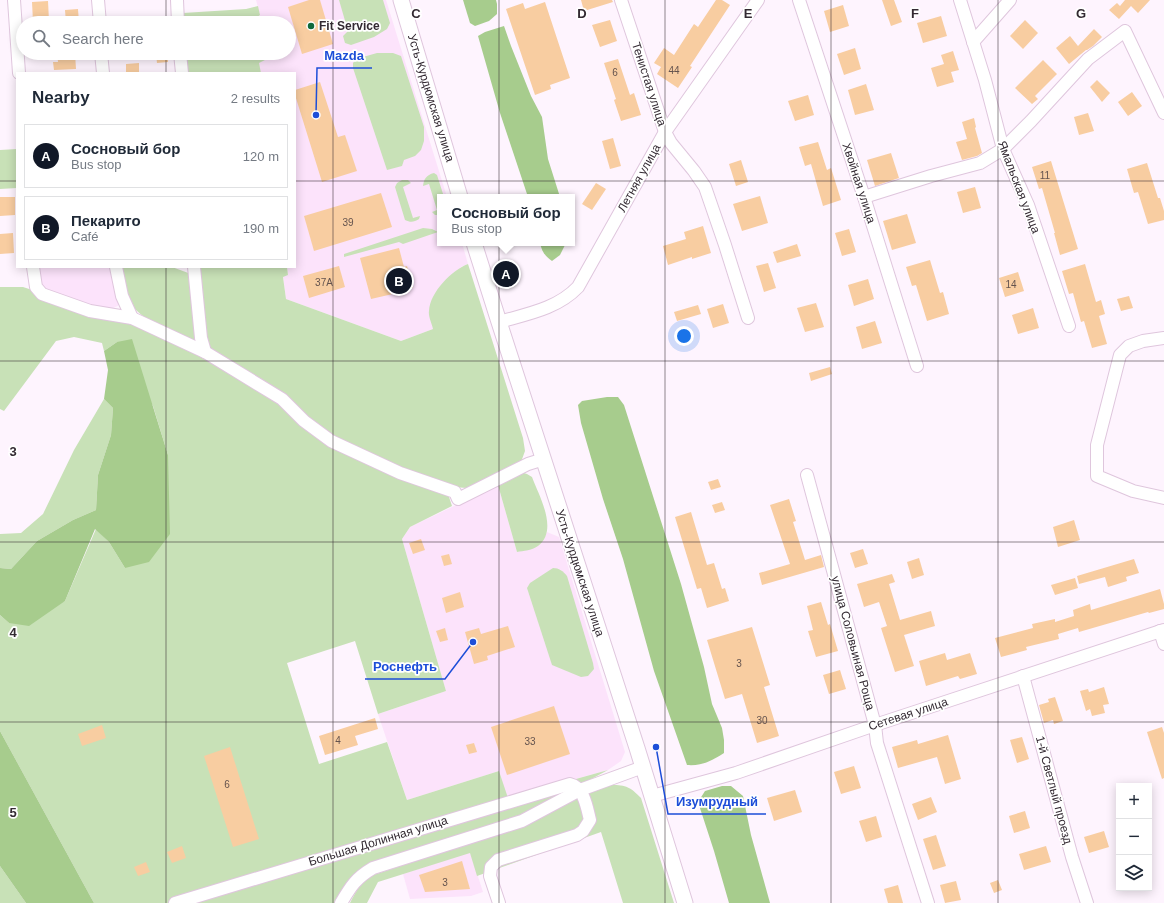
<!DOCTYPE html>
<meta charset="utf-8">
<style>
:root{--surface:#fff;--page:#f2f2f3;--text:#1f2937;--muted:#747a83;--line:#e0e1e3;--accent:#111827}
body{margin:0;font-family:Arial,sans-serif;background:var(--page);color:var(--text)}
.controls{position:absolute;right:12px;bottom:12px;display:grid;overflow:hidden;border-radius:0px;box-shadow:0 2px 10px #0003}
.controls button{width:36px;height:36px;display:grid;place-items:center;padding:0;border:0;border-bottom:1px solid var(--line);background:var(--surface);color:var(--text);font:20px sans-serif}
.you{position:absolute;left:684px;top:336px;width:14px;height:14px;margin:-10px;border:3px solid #fff;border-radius:50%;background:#1a73e8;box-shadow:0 0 0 6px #1a73e833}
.badge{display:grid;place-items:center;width:26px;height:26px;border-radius:50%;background:var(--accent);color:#fff;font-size:13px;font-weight:700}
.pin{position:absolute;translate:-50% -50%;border:2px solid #fff;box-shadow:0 1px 4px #0006}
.popup{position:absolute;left:437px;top:194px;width:138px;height:52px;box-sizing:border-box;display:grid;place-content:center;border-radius:0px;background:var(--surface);filter:drop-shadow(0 1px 3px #0005);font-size:13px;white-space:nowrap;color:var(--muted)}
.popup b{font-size:15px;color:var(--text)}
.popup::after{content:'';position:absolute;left:50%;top:100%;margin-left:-8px;border:8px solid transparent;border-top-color:var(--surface)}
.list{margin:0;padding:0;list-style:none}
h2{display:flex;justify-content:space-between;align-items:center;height:52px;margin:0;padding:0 16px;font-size:17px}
h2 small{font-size:13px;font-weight:400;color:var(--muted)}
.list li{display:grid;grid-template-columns:26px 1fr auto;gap:12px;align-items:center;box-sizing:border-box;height:64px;margin:0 8px 8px;padding:0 8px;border:1px solid var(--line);border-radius:0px}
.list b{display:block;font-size:15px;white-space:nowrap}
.list p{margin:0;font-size:13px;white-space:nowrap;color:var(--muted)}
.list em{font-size:13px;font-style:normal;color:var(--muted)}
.icon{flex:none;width:22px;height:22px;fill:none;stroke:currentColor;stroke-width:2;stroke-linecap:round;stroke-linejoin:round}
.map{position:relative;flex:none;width:1164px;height:903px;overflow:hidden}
.search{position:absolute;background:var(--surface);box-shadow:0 2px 10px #0003;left:16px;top:16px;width:280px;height:44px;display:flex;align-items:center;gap:10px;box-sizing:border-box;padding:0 14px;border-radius:22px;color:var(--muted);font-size:15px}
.panel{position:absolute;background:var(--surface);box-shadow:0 2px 10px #0003;left:16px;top:72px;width:280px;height:196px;border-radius:0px}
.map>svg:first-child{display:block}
.built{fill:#fce3fb}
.green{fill:#c8e1b7}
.forest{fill:#a7cc8d}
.building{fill:#f8cda1}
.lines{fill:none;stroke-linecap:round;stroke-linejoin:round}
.minor-casing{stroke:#dfc6dd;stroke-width:14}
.major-casing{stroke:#dfc6dd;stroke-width:17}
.minor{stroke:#fff;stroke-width:12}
.major{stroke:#fff;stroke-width:15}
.grid{fill:none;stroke:#332a32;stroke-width:1;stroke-opacity:0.55}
.poi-dot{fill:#10693c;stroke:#fff;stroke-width:1.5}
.labels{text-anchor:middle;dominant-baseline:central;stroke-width:3.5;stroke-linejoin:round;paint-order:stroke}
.number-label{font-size:10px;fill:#64534e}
.poi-label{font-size:12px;font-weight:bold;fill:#332a32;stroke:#fff;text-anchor:start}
.street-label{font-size:12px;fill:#332a32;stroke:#fff}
.grid-label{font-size:13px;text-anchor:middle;font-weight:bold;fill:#332a32;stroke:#fff;stroke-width:3.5;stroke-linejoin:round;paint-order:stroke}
.leader{fill:none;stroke:#1d4ed8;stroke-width:1.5}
.callout-dot{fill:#1d4ed8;stroke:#fff;stroke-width:1.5}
.callout-label{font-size:13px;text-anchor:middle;font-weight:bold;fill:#1d4ed8;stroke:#fff;stroke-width:3.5;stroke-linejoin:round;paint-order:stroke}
</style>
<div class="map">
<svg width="1164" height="903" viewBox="0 0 1164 903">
<rect width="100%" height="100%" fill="#fef4fe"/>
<g class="built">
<path d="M256,0H386L447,197H440V243H462L468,264L461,267L429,311L433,329L401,341L286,299L283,276L288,275L287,267H295V197H296L295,192V73H261L258,63L265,60L263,53H289V23H254L253,20L260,15Z"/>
<path d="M37,267H112L118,297V306L113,308L92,307L46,291L39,286Z"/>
<path d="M498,485L517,552L544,539L547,532L559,537L625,752L621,761L608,770L507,798L499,771L407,800L378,714L446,691L402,539L410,527Z"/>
<path d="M470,852L483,892L471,896L410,899L403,874Z"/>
</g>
<g class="green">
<path d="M339,0H383L390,23L387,29L374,37L351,45L345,43L343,36L348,31Z"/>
<path d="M258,6L260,15L253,20L254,23H183V13L246,9Z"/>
<path d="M185,53H263L265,60L259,63L261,73H186Z"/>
<path d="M377,53H393L401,56L424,127V141L421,150L415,156L404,160L402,166L387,170L353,68V63L356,59Z"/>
<path d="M17,149V188L0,189V150Z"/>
<path d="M434,173L437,175L444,197H440V215H435L432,212L437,210L429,184L423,186C424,179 426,175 434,173Z"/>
<path d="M402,180H408L411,183L403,187L413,218L420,216L419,219C414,222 411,223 405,220L395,187L397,183Z"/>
<path d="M423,228L432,229L438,232L403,244L399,242L344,257V254Z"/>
<path d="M468,264L523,438L525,451L521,462L467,488L453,487L403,469L334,436L210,348L205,337L198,267H287L288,275L283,277L286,299L401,341L433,329C432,324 428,316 429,311C430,292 452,270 468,264Z"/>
<path d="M121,267H172L191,274L196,337L194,340H189C168,329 134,319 126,294C123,286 123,276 121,267Z"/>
<path d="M0,287H23L131,322L203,356L278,403L302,424L448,494L452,506L410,527L402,539L446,691L378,714L355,641L287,663L319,764L387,742L407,800L499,771L508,798L608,770L519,818L370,865L336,903H94L0,731V615L9,623L65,601L96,529L109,542L125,568L168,455L153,406L117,342L104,351L102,343L74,337L56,341L4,411L0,409Z"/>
<path d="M104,399L113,408L111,435L98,475L96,510L73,520L37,541L11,569L0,568V534L21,533L43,514L74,450Z"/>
<path d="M521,472L527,474L532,477C539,496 559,530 538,546C533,550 523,551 517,552L498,485Z"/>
<path d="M553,568C559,568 563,571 567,576L593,663L594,669L588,676L581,677L552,665L527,588L530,583Z"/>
<path d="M611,785C627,785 630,787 641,798L674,903H623L601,832L477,876L470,853L378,882L367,903H350C356,891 361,881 373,875L524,826L590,792Z"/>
<path d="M0,866L26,903H0Z"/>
</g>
<g class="forest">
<path d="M463,0H496L497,4V14L489,21L475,26L470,23Z"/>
<path d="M504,26L511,46L531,96L542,117L548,159L560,197H528L500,113L478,36L485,32Z"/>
<path d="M540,243H566L560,255L552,261C545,256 542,252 540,243Z"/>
<path d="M132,339L168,455L170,534L149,562L125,568L109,542L95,529L65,601L29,626L9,623L0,615V568L11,569L37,541L73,520L96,510L98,475L111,435L113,408L104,399L108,370L104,351L117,342Z"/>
<path d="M607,397H618L624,405L681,584L704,667L712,704L722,728L724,740V753C711,761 703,766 687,765L654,671L623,559L603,499L581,423L578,405L582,401Z"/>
<path d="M0,731L94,903H26L0,866Z"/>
<path d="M722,786H731L743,796L751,835L770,903H729L714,851L698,802L705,791Z"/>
</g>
<g class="building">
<path d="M309,0H320L333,44L302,54L288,7Z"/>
<path d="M581,0H612L613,2L584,11Z"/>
<path d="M716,0H722L730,5L690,66L692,67L678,88L657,74L661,67L654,63L664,48L674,55L694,24L698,27Z"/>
<path d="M882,0H894L902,22L891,26Z"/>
<path d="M1125,0H1150L1138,13L1131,6L1119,19L1109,10L1117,3L1120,6Z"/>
<path d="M48,1L49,21L33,22L32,2Z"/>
<path d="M545,2L570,78L550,85L551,89L535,95L506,9L523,3L525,9Z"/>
<path d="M843,5L849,26L830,32L824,11Z"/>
<path d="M78,9L79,23H66L65,10Z"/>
<path d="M941,16L947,36L923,43L917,23Z"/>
<path d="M610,20L617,41L600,47L592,25Z"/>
<path d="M1025,20L1038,33L1023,49L1010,36Z"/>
<path d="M1094,29L1102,37L1093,46L1087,50H1086L1069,64L1056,48L1070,36L1078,46Z"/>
<path d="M855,48L861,69L844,75L837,54Z"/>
<path d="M953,51L959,70L951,72L954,82L937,87L931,68L944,64L941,55Z"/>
<path d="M57,53H75L76,69L54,70L53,62H58Z"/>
<path d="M156,53H168V62L157,63Z"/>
<path d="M618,59L630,95L634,93L641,115L621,121L614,100L616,99L604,63Z"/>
<path d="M1043,60L1057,74L1035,96L1038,99L1032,104L1015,88Z"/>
<path d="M139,63V73H126V64Z"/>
<path d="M1097,80L1110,93L1102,102L1090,87Z"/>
<path d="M320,82L338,137L345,135L357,171L322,182L295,95V90Z"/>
<path d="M866,84L874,110L855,115L848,90Z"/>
<path d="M1132,92L1142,106L1128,116L1118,102Z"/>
<path d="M808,95L814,115L795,121L788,101Z"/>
<path d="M1088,113L1094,131L1079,135L1074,117Z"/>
<path d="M974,118L976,127L975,128L982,153L977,156L962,160L956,142L967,139L962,122Z"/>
<path d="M613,138L621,166L610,169L602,141Z"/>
<path d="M818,142L827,170L831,168L841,200L823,206L811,164L805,166L799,147Z"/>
<path d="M891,153L899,178L875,186L867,160Z"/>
<path d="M741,160L748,182L736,186L729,164Z"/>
<path d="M1051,161L1078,249L1060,255L1054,233H1055L1042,188L1039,189L1032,167Z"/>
<path d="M1147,163L1158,198H1160L1164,211V220L1148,224L1138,192L1134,193L1127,169Z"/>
<path d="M596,183L606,189L592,210L582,204Z"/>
<path d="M975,187L981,208L963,213L957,192Z"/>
<path d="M381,193L392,227L314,251L304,216Z"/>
<path d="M760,196L768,223L742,231L733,204Z"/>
<path d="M0,197H15V215L0,216Z"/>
<path d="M907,214L916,243L892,250L883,221Z"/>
<path d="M703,226L711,253L692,259V257L668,265L663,246L686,239L684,232Z"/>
<path d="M849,229L856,252L842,256L835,233Z"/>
<path d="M13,233L14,253L0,254V234Z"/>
<path d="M797,244L801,256L777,263L773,252Z"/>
<path d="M399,248L404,267L407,266L413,288H410V290L371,299L360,258Z"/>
<path d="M930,260L940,293L943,292L949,314L927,321L916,285L912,286L906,267Z"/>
<path d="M768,263L776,288L764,292L756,266Z"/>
<path d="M1085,264L1096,302L1101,300L1105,314L1099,316L1107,344L1092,348L1084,321L1081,322L1073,293L1069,294L1062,271Z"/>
<path d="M339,266L345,287L309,298L303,276Z"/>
<path d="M1018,272L1024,291L1005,297L999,278Z"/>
<path d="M868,279L874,299L854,306L848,285Z"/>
<path d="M1129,296L1133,308L1121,311L1117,299Z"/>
<path d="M816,303L824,327L805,332L797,308Z"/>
<path d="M723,304L729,323L713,328L707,309Z"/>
<path d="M698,305L701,314L677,321L674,312Z"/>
<path d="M1033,308L1039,328L1018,334L1012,315Z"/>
<path d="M875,321L882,343L862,349L856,327Z"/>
<path d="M830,367L832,374L811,381L809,373Z"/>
<path d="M718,479L721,487L711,490L708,482Z"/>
<path d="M789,499L796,521L793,522L805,560L821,555L824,567L762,585L759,573L790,564L770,505Z"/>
<path d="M722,502L725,510L715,513L712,505Z"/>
<path d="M691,512L707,565L714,563L722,589L725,588L729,601L707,608L701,588L697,589L675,517Z"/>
<path d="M1074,520L1080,540L1058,547L1053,527Z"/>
<path d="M421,539L425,550L413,554L409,543Z"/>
<path d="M863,549L868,564L855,568L850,553Z"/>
<path d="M449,554L452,564L444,566L441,556Z"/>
<path d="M919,558L924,575L912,579L907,562Z"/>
<path d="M1134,559L1139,573L1126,577L1127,581L1108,587L1105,577L1079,584L1077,576Z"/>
<path d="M892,574L895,582L889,584L900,620L931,611L935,626L904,635L914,666L895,672L881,628L887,626L879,602L864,607L857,584Z"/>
<path d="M1075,578L1078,588L1055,595L1051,585Z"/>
<path d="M1160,589L1164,604V609L1149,613L1148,612L1079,632L1078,628L1058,634L1059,639L1026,647L1027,650L1001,657L995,638L1033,628L1032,624L1055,619V622L1074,616L1073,610L1090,604L1091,610Z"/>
<path d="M460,592L464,607L446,613L442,598Z"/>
<path d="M821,602L828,625L830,624L838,651L816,657L808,631L813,630L807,606Z"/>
<path d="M508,626L515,647L487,656L488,660L474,664L465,632L479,628L481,634Z"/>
<path d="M752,627L770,685L764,687L779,736L757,743L742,694L725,699L707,640Z"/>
<path d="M445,628L448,640L440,642L436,631Z"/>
<path d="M945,653L947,660L970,653L977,674L960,679L958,676L926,686L919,661Z"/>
<path d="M840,670L846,689L829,694L823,675Z"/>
<path d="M1104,687L1109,704L1103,705L1105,713L1092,716L1090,709L1086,711L1080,691L1088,689L1089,692Z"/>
<path d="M1055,697L1063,721L1054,724L1053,720L1044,723L1039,705L1049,702L1048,699Z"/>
<path d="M554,706L570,754L507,775L491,727Z"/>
<path d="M375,718L378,729L355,736L358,745L325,755L319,736Z"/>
<path d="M102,725L106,738L82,746L78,734Z"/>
<path d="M1162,727L1164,733V778L1162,779L1147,732Z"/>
<path d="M948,735L961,779L945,784L937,757L898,768L892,747L917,740L918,744Z"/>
<path d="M1022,737L1029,759L1017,763L1010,740Z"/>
<path d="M474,743L477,752L469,754L466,745Z"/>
<path d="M230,747L259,839L233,847L204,756Z"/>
<path d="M854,766L861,788L841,794L834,772Z"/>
<path d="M795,790L802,812L774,821L767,798Z"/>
<path d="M931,797L937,812L918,820L912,804Z"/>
<path d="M1025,811L1030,828L1014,833L1009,816Z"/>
<path d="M876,816L882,837L866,842L859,821Z"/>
<path d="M1104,831L1109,847L1089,853L1084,837Z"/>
<path d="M936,835L946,866L933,870L923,839Z"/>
<path d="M182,846L186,858L172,863L167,852Z"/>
<path d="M1046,846L1051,862L1024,870L1019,854Z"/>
<path d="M462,861L470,889L425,892L419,875Z"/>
<path d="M146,862L150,872L138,876L134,867Z"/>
<path d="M998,880L1002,890L994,893L990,883Z"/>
<path d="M956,881L961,900L945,903L940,885Z"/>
<path d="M898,885L903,903H888L884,889Z"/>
</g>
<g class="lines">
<defs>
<g id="minor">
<path d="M14,0L19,73"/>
<path d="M98,0L100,23"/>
<path d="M177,0L178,23"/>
<path d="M621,0L665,132L671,143L694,171L705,187L725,245L748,318"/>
<path d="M799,0L864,197L917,366"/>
<path d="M960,0L985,80L1003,149L1028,205L1069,326"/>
<path d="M973,42L1010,0"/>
<path d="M101,53L103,73"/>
<path d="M180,53L182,73"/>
<path d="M864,197L931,176L980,163L1003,149L1031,121L1088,59L1125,31L1164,113"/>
<path d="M33,267L36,287L42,294L90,311L132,318L205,352L282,399L304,421L331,441L400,473L455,492L458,499L528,464L544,459"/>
<path d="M116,267L122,296L132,318"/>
<path d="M194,267L201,338L205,352"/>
<path d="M499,322C527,314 557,309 578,287L665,132L758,0"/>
<path d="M1164,338L1143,341L1129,346L1120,355L1097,445V476L1133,491L1164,498"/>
<path d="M807,475L875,725L877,743L928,903"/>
<path d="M1160,631L1164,644"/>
<path d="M1023,676L1072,857L1087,903"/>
<path d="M652,796L736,773L875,725L1164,630"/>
<path d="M175,903L570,784C584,787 587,808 590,820L583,831L577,835L498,860L491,867L490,876L499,903"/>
<path d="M341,903C351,886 356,878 373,868L522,821L580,790L643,767"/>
</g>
<g id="major">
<path d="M401,0L460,197"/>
<path d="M474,243L499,322L637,748L685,903"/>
</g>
</defs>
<use href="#minor" class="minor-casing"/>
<use href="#major" class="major-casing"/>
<use href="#minor" class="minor"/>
<use href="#major" class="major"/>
</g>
<path class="grid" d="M166,0V23M333,0V903M499,0V903M665,0V903M831,0V903M998,0V903M166,53V73M0,181H17M295,181H1164M166,267V903M0,361H1164M0,542H1164M0,722H1164"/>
<circle class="poi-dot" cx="311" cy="26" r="4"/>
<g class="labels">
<g class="number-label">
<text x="674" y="70">44</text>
<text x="615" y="72">6</text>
<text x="1045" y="175">11</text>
<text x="348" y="222">39</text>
<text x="324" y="282">37А</text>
<text x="1011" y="284">14</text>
<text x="739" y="663">3</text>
<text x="762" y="720">30</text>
<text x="338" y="740">4</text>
<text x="530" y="741">33</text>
<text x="227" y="784">6</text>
<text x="445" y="882">3</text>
</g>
<g class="poi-label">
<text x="319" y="26">Fit Service</text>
</g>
<g class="street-label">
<text transform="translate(649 84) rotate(72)">Тенистая улица</text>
<text transform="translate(431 98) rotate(73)">Усть-Курдюмская улица</text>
<text transform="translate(639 178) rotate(-61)">Летняя улица</text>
<text transform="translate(859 183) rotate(72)">Хвойная улица</text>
<text transform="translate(1019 187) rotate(69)">Ямальская улица</text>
<text transform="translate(580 573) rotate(72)">Усть-Курдюмская улица</text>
<text transform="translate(853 643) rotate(75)">улица Соловьиная Роща</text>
<text transform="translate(908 714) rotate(-18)">Сетевая улица</text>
<text transform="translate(1054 790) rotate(75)">1-й Светлый проезд</text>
<text transform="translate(378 841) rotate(-17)">Большая Долинная улица</text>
</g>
</g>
<g class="grid-label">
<text x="416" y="18">C</text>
<text x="582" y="18">D</text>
<text x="748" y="18">E</text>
<text x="915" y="18">F</text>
<text x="1081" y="18">G</text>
<text x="13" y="456">3</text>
<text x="13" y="637">4</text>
<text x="13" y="817">5</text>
</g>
<path class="leader" d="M316 115L317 68H372M473 642L445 679H365M656 747L668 814H766"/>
<g class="callout-dot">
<circle cx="316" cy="115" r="4"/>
<circle cx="473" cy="642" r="4"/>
<circle cx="656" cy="747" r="4"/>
</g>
<g class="callout-label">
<text x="344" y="60">Mazda</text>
<text x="405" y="671">Роснефть</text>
<text x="717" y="806">Изумрудный</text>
</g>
</svg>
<div class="controls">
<button>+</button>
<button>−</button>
<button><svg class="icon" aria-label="layers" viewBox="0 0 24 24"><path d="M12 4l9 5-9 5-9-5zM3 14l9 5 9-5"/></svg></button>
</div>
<div class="you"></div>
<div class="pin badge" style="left:506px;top:274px">A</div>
<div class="popup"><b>Сосновый бор</b>Bus stop</div>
<div class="pin badge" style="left:399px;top:281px">B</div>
<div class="search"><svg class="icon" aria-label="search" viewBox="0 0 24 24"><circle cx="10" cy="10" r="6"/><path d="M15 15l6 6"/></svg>Search here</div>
<section class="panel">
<h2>Nearby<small>2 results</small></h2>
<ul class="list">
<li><span class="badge">A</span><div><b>Сосновый бор</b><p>Bus stop</p></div><em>120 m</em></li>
<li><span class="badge">B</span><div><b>Пекарито</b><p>Café</p></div><em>190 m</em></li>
</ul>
</section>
</div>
